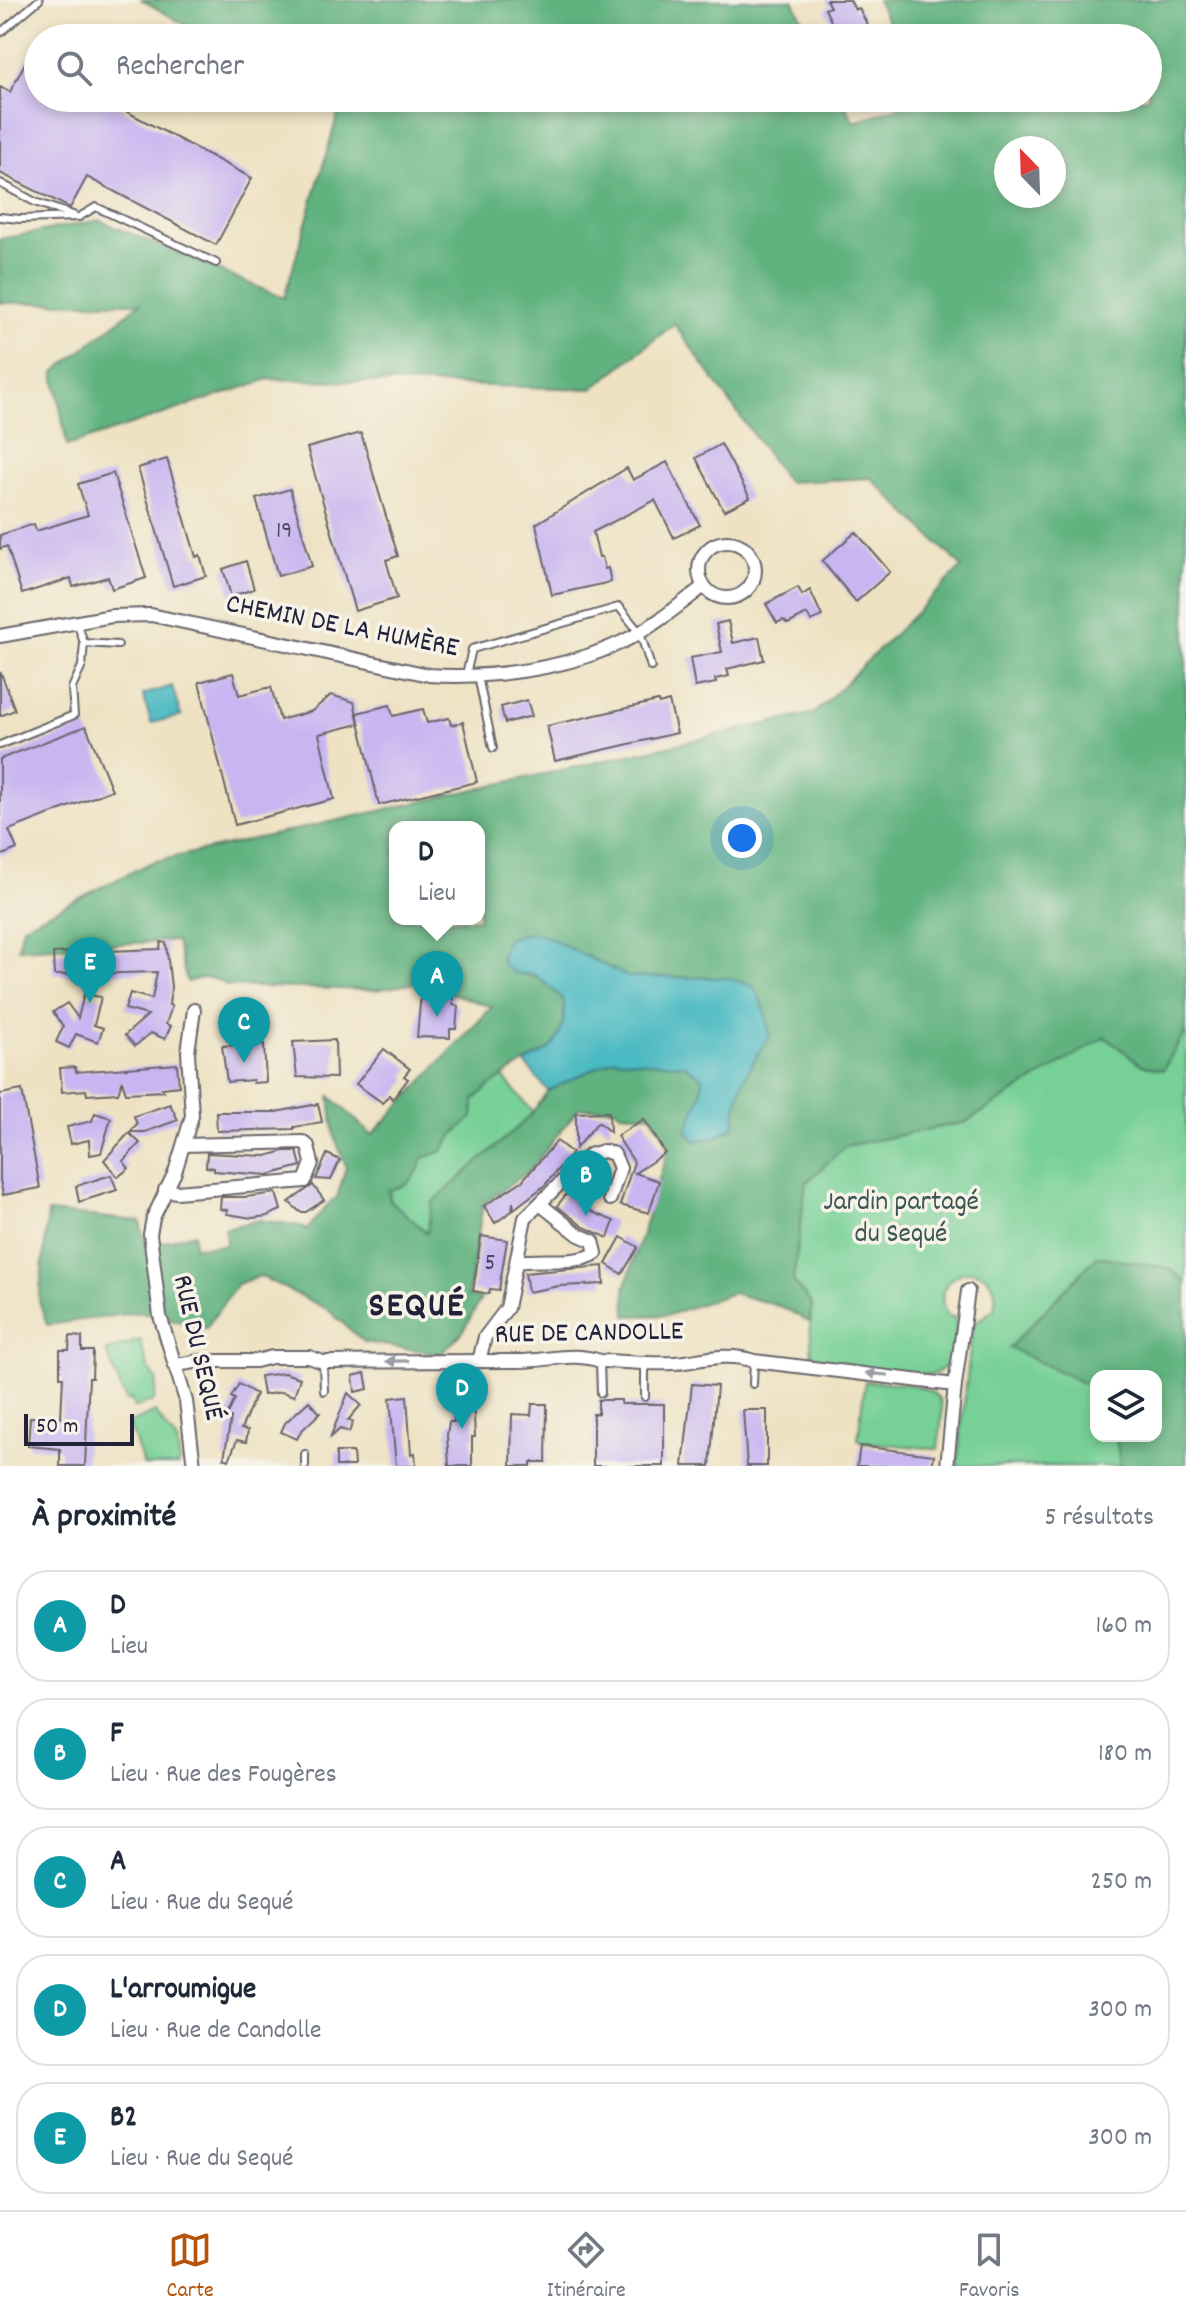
<!DOCTYPE html>
<html lang="fr">
<meta charset="utf-8">
<style>
:root{--surface:#fff;--page:#f2f2f3;--text:#1f2937;--muted:#747a83;--line:#e0e1e3;--accent:#b45309}
body{margin:0;font-family:Dekko,sans-serif;background:var(--page);color:var(--text)}
.controls{position:absolute;right:24px;bottom:24px;display:grid;overflow:hidden;border-radius:16px;box-shadow:0 4px 12px #0003}
.controls button{width:72px;height:72px;display:grid;place-items:center;padding:0;border:0;border-bottom:2px solid var(--line);background:var(--surface);color:var(--text);font:40px sans-serif}
.compass{position:absolute;left:994px;top:136px;width:72px;height:72px;border-radius:50%;background:var(--surface);box-shadow:0 4px 12px #0003;rotate:337deg}
.scale{position:absolute;left:24px;bottom:20px;width:110px;box-sizing:border-box;padding-left:8px;border:4px solid #22223b;border-top:0;font-size:22px;line-height:28px;white-space:nowrap;color:#22223b;-webkit-text-stroke:6px #f7f3e8;paint-order:stroke}
.you{position:absolute;left:742px;top:838px;width:28px;height:28px;margin:-20px;border:6px solid #fff;border-radius:50%;background:#1a73e8;box-shadow:0 0 0 12px #1a73e833}
.badge{display:grid;place-items:center;width:52px;height:52px;border-radius:50%;background:var(--accent);color:#fff;font-size:26px;font-weight:700}
.pin{position:absolute;translate:-50% -66px;filter:drop-shadow(0 2px 4px #0008)}
.pin::after{content:'';position:absolute;top:42px;width:28px;height:24px;background:inherit;clip-path:polygon(0 0,100% 0,50% 100%)}
.popup{position:absolute;left:389px;top:821px;width:96px;height:104px;box-sizing:border-box;display:grid;place-content:center;border-radius:16px;background:var(--surface);filter:drop-shadow(0 2px 6px #0005);font-size:26px;white-space:nowrap;color:var(--muted)}
.popup b{font-size:30px;color:var(--text)}
.popup::after{content:'';position:absolute;left:50%;top:100%;margin-left:-16px;border:16px solid transparent;border-top-color:var(--surface)}
.list{margin:0;padding:0;list-style:none}
h2{display:flex;justify-content:space-between;align-items:center;height:104px;margin:0;padding:0 32px;font-size:34px}
h2 small{font-size:26px;font-weight:400;color:var(--muted)}
.list li{display:grid;grid-template-columns:52px 1fr auto;gap:24px;align-items:center;box-sizing:border-box;height:112px;margin:0 16px 16px;padding:0 16px;border:2px solid var(--line);border-radius:32px}
.list b{display:block;font-size:30px;white-space:nowrap}
.list p{margin:0;font-size:26px;white-space:nowrap;color:var(--muted)}
.list em{font-size:26px;font-style:normal;color:var(--muted)}
.icon{flex:none;width:44px;height:44px;fill:none;stroke:currentColor;stroke-width:2;stroke-linecap:round;stroke-linejoin:round}
.map{position:relative;flex:none;width:1186px;height:1466px;overflow:hidden}
.search{position:absolute;background:var(--surface);box-shadow:0 4px 12px #0003;left:24px;right:24px;top:24px;height:88px;display:flex;align-items:center;gap:20px;box-sizing:border-box;padding:0 28px;border-radius:44px;color:var(--muted);font-size:30px}
.sheet{height:744px;background:var(--surface)}
nav{display:flex;justify-content:space-around;align-items:center;box-sizing:border-box;height:112px;border-top:2px solid var(--line);background:var(--surface);font-size:22px;color:var(--muted)}
nav a{display:grid;justify-items:center;gap:4px}
nav .on{color:var(--accent)}
.map>svg:first-child{display:block}
.green{fill:#77d096;stroke:#4c7968;stroke-width:2;fill-rule:evenodd}
.forest{fill:#61b27f;stroke:#426a5d;stroke-width:2;fill-rule:evenodd}
.water{fill:#4ab9c2;stroke:#366e7e;stroke-width:2}
.building{fill:#c8b5f1}
.lines{fill:none;stroke-linecap:round;stroke-linejoin:round}
.lane-casing{stroke:#69656b;stroke-width:10}
.street-casing{stroke:#69656b;stroke-width:16}
.lane{stroke:#fff;stroke-width:6}
.street{stroke:#fff;stroke-width:12}
.oneway{fill:#9c9ca7}
.labels{text-anchor:middle;dominant-baseline:central;stroke-width:7;stroke-linejoin:round;paint-order:stroke}
.number-label{font-size:24px;fill:#4c4768}
.street-label{font-size:28px;fill:#22223b;stroke:#f7f3e8}
.park-label{font-size:28px;fill:#3c5656;stroke:#f7f3e8}
.district-label{font-size:36px;font-weight:bold;letter-spacing:2px;fill:#22223b;stroke:#f7f3e8}
</style>
<div class="map">
<svg width="1186" height="1466" viewBox="0 0 1186 1466">
<rect width="100%" height="100%" fill="#f7f3e8"/>
<filter id="ink" filterUnits="userSpaceOnUse"><feTurbulence type="fractalNoise" baseFrequency=".0125" numOctaves="2"/><feDisplacementMap in="SourceGraphic" scale="16" xChannelSelector="R" yChannelSelector="G"/><feConvolveMatrix kernelMatrix="1 2 1 2 8 2 1 2 1" color-interpolation-filters="sRGB"/></filter>
<filter id="wash" filterUnits="userSpaceOnUse"><feTurbulence type="fractalNoise" baseFrequency=".006" numOctaves="4" result="noise"/><feDisplacementMap in="SourceGraphic" scale="32" xChannelSelector="R" yChannelSelector="G"/><feGaussianBlur stdDeviation="1.8" result="paint"/><feColorMatrix in="noise" values="0 0 0 0 0 0 0 0 0 0 0 0 0 0 0 0 0 1.4 0 .05"/><feComposite in="paint" operator="in"/></filter>
<g filter="url(#wash)">
<rect width="100%" height="100%" fill="#eee2c3"/>
<g class="green">
<path d="M1186,1030V1466H957L973,1324L994,1309C1007,1252 922,1266 947,1315L955,1318C960,1342 955,1363 933,1375L812,1362C812,1342 808,1324 812,1305L793,1281L806,1182L845,1146L966,1122L1105,1036L1142,1065L1163,1070ZM1096,1376H1156V1436H1096Z"/>
<path d="M503,1077L533,1112L428,1234L390,1200L389,1190C407,1187 418,1174 422,1158L441,1152L455,1133L473,1117L474,1100L490,1085Z"/>
<path d="M140,1340L148,1367L157,1380L154,1401L134,1408L131,1399L126,1401L106,1351Z"/>
<path d="M865,1381C885,1383 936,1381 941,1404C944,1417 939,1436 938,1449L863,1442L858,1439Z"/>
<path d="M155,1412L177,1442L180,1462L178,1466H144L129,1424Z"/>
</g>
<g class="forest">
<path d="M142,0H793L812,38H208Z"/>
<path d="M877,0H1186V1030L1163,1070L1142,1065L1105,1037L966,1122L845,1146L806,1183L793,1281L812,1305L809,1322L782,1307L733,1293L668,1315L626,1316L625,1288L668,1150L666,1139L651,1115L620,1113L615,1108H579L529,1171L483,1204L468,1296L481,1299L462,1333L441,1354L364,1342L327,1309L260,1276L237,1284L206,1328L141,1312L47,1325L39,1301L48,1212L140,1221L145,1244L160,1243L194,1233V1247L226,1245L225,1228L260,1220L301,1226L307,1230L328,1204L337,1197L346,1167L334,1135L330,1096L372,1135L492,1007L419,982L377,990L227,986C214,975 201,977 187,982L176,941L18,949L23,926L152,862L815,713L962,567L871,478L787,482L674,324L592,389L269,379L67,446L54,373L140,303H0V239L99,220L284,298L338,114L311,98H842L854,122L926,98H1148V38H896ZM1006,148H1054V196H1006ZM395,827H479V919H395ZM543,935L628,977L728,978L770,1034C747,1071 738,1082 734,1127L715,1137L696,1141L687,1130L701,1094L703,1078L685,1065L614,1059L560,1083L548,1091L530,1116L432,1203L427,1233L390,1200L389,1190C409,1187 417,1176 423,1158L441,1152L455,1133L473,1117L474,1100C489,1085 506,1074 525,1063C533,1058 545,1054 552,1047C563,1035 571,1007 559,994C545,980 535,975 515,973Z"/>
<path d="M1097,1256L1169,1268L1186,1282V1466H1120L1116,1436H1156V1376H1096V1389L1009,1348Z"/>
</g>
<g class="water">
<path d="M172,686L181,716L151,723L143,695Z"/>
<path d="M527,933L543,935L628,977L728,978L753,986L762,1002L770,1034C747,1071 738,1082 734,1127L715,1137L696,1141L687,1130L701,1094L703,1078L685,1065L614,1059L548,1091L525,1063L551,1048L558,1038L564,1020V1003L560,996L535,975L515,973L504,966L501,958L507,939Z"/>
</g>
<g id="blocks">
<g class="building">
<path d="M826,0H850L855,10L859,8L874,38H839L825,9L830,7Z"/>
<path d="M27,59L38,65V98H101L252,178L216,245L87,177L70,208L0,173V87L10,92Z"/>
<path d="M361,433L398,556L386,560L397,598L355,611L307,448Z"/>
<path d="M721,444L750,498L724,511L696,458Z"/>
<path d="M167,459L196,557L200,555L206,576L173,586L138,468Z"/>
<path d="M667,462L700,525L674,538L655,500L593,532L599,557H602L605,569L608,568L611,582L552,595L536,524L627,468L633,480Z"/>
<path d="M113,473L146,578L112,589L108,577L73,587L71,578L22,594L7,546L0,549V535L34,524L36,531L88,515L78,484Z"/>
<path d="M290,489L312,566L278,576L256,499Z"/>
<path d="M856,532L890,572L856,602L822,561Z"/>
<path d="M246,561L254,589L231,596L223,569Z"/>
<path d="M798,587L802,595L810,590L822,616L811,621L807,614L788,624L783,620L777,623L766,604Z"/>
<path d="M728,621L733,643L759,637L764,660L727,669L729,676L715,679L716,683L695,687L690,658L722,652L716,624Z"/>
<path d="M1,673L15,710L0,716V674Z"/>
<path d="M233,673L239,695L271,687L280,720L312,711L331,695L354,702L359,724L319,734L334,799L235,825L199,682Z"/>
<path d="M527,700L532,716L505,723L501,707Z"/>
<path d="M658,701L659,704L669,701L677,733L555,761L547,726Z"/>
<path d="M390,705L393,716L423,709L427,723L449,718L451,725L463,722L477,782L379,805L357,713Z"/>
<path d="M86,726L112,790L9,830L17,849L0,856V759Z"/>
<path d="M161,942L166,943L171,987L169,1005L172,1006L166,1024L171,1026L165,1039L151,1033L135,1046L125,1035L148,1015L125,1009L130,993L152,999L157,972L54,975L53,953L160,949Z"/>
<path d="M421,993L453,995V1005L458,1006L456,1029H450V1038L417,1037Z"/>
<path d="M84,994L101,997L94,1025L103,1028L98,1042L76,1034L69,1048L56,1042L63,1027L53,1012L67,1003L78,1018Z"/>
<path d="M335,1040L336,1078L297,1077L293,1042Z"/>
<path d="M264,1044L266,1082L253,1083V1080L227,1082L222,1046Z"/>
<path d="M384,1049L410,1069L404,1076L408,1079L393,1099L389,1095L383,1103L356,1084Z"/>
<path d="M177,1064L179,1086L162,1088L164,1091L126,1093L122,1081L118,1093L87,1095L86,1090L62,1092L60,1068L75,1067L76,1072Z"/>
<path d="M22,1090L40,1188L3,1195L0,1180V1094Z"/>
<path d="M170,1104L178,1120L145,1132H130L137,1124L134,1116Z"/>
<path d="M318,1104L322,1122L294,1127V1129L217,1131L216,1112H276Z"/>
<path d="M606,1112H609L610,1132L598,1122L576,1148V1113Z"/>
<path d="M95,1113L111,1118L101,1153L90,1155L89,1140L71,1144L67,1127L92,1121Z"/>
<path d="M644,1119L665,1153L635,1173L659,1181L649,1213L620,1205L634,1162L617,1136Z"/>
<path d="M129,1133L140,1143L123,1161L129,1168L118,1177L104,1160Z"/>
<path d="M557,1141L572,1153L544,1186L514,1209L513,1202L512,1211L495,1223L484,1206L522,1181Z"/>
<path d="M284,1151H297L301,1166L268,1175L214,1171V1168L206,1167L207,1153L266,1156Z"/>
<path d="M327,1154L340,1160L331,1180L316,1179Z"/>
<path d="M111,1175L117,1190L79,1202L76,1186Z"/>
<path d="M313,1185L324,1200L306,1212H300L289,1202Z"/>
<path d="M568,1192L592,1212L614,1221L608,1238L584,1227L557,1206Z"/>
<path d="M276,1193L281,1210L267,1216L252,1218L227,1214V1210L220,1209L221,1197H246Z"/>
<path d="M481,1236L507,1240L499,1290L490,1289L489,1294L473,1291Z"/>
<path d="M621,1237L638,1247L622,1274L606,1264Z"/>
<path d="M603,1266L604,1284L559,1286L528,1292L525,1273Z"/>
<path d="M70,1336L82,1337V1351H93L92,1378H89L85,1466H60V1449L28,1446L30,1417L61,1418L63,1377H60V1350H69Z"/>
<path d="M284,1373L300,1378L294,1396L282,1392L263,1395L260,1376Z"/>
<path d="M365,1373L368,1389L355,1392L353,1376Z"/>
<path d="M239,1384L256,1394L241,1429L248,1430L246,1442L237,1440L229,1460L224,1458L231,1418L227,1416L235,1399L231,1397Z"/>
<path d="M692,1384L717,1386L710,1466H683Z"/>
<path d="M348,1393L361,1405L348,1420L353,1422L349,1432L340,1429L330,1438Z"/>
<path d="M407,1396L411,1454L415,1453L416,1466H396L390,1398Z"/>
<path d="M454,1397H473L475,1437H472V1466H449L447,1435L449,1422H454Z"/>
<path d="M598,1400H621V1404H664V1466H593V1414H598Z"/>
<path d="M309,1401L320,1413L301,1431L297,1439L281,1432L285,1423Z"/>
<path d="M532,1404H547L546,1462H531V1466H511L512,1414L531,1415Z"/>
<path d="M743,1410H767V1466H747Z"/>
<path d="M860,1446L934,1455L932,1466H857Z"/>
<path d="M336,1452H353L354,1466H336Z"/>
</g>
</g>
</g>
<g filter="url(#ink)">
<use href="#blocks" fill-opacity="0" stroke="#69656b" stroke-width="2"/>
<g class="lines">
<defs>
<g id="lane">
<path d="M0,33L39,0"/>
<path d="M0,183L35,202L73,215"/>
<path d="M0,217L20,219L79,217L96,207L216,263"/>
<path d="M84,643L118,645"/>
<path d="M466,675L472,649L619,607L640,633L651,667"/>
<path d="M478,676L493,748"/>
<path d="M0,745L74,715L72,688L82,666L84,643L77,622"/>
<path d="M600,1361L601,1393"/>
<path d="M323,1362L324,1391"/>
<path d="M645,1364V1397"/>
<path d="M753,1384L754,1361"/>
<path d="M305,1454V1466"/>
</g>
<g id="street">
<circle cx="727" cy="570" r="28"/>
<path d="M0,636L112,616L151,615L429,675C491,679 566,669 622,642C652,628 678,606 704,586"/>
<path d="M165,1190L177,1192L305,1181L312,1163L308,1146L303,1142L184,1145"/>
<path d="M517,1262C539,1258 580,1265 596,1253L593,1241L579,1235L540,1204"/>
<path d="M479,1361L485,1337L507,1308L525,1218L589,1155L604,1151L614,1154L620,1168L610,1199"/>
<path d="M176,1365L201,1361H256L272,1357H309L323,1362C387,1361 451,1361 515,1361C543,1362 572,1351 600,1361C627,1361 658,1366 685,1362C709,1358 730,1353 754,1361L955,1385"/>
<path d="M194,1466L186,1401L160,1316L150,1234L153,1218L175,1172L192,1116L188,1052L194,1010"/>
<path d="M947,1466L955,1385L968,1291"/>
</g>
</defs>
<use href="#lane" class="lane-casing"/>
<use href="#street" class="street-casing"/>
<use href="#lane" class="lane"/>
<use href="#street" class="street"/>
</g>
<defs><path id="oneway-solid" d="M-6-.8H1V-3.2L6.5 0L1 3.2V.8H-6Z" transform="scale(2)"/></defs>
<g class="oneway">
<use href="#oneway-solid" transform="translate(397 1361) rotate(179)"/>
<use href="#oneway-solid" transform="translate(877 1374) rotate(-174)"/>
</g>
</g>
<g class="labels">
<g class="number-label">
<text x="284" y="532">19</text>
<text x="490" y="1264">5</text>
</g>
<g class="street-label">
<text transform="translate(342 628) rotate(11)">CHEMIN DE LA HUMÈRE</text>
<text transform="translate(589 1335) rotate(-1)">RUE DE CANDOLLE</text>
<text transform="translate(196 1348) rotate(77)">RUE DU SEQUÉ</text>
</g>
<g class="park-label">
<text x="901" y="1204">Jardin partagé<tspan x="901" dy="32">du Sequé</tspan></text>
</g>
<g class="district-label">
<text x="417" y="1308">SEQUÉ</text>
</g>
</g>
</svg>
<div class="controls">
<button><svg class="icon" aria-label="layers" viewBox="0 0 24 24"><path d="M12 4l9 5-9 5-9-5zM3 14l9 5 9-5"/></svg></button>
</div>
<svg class="compass" viewBox="-18 -18 36 36"><path d="M0-13l5 13h-10z" fill="#e53935"/><path d="M0 13l5-13h-10z" fill="#747a83"/></svg>
<div class="scale">50 m</div>
<div class="you"></div>
<div class="pin badge" style="left:437px;top:1017px;background:#0f9aa8">A</div>
<div class="popup"><b>D</b>Lieu</div>
<div class="pin badge" style="left:586px;top:1216px;background:#0f9aa8">B</div>
<div class="pin badge" style="left:244px;top:1063px;background:#0f9aa8">C</div>
<div class="pin badge" style="left:462px;top:1429px;background:#0f9aa8">D</div>
<div class="pin badge" style="left:90px;top:1003px;background:#0f9aa8">E</div>
<div class="search"><svg class="icon" aria-label="search" viewBox="0 0 24 24"><circle cx="10" cy="10" r="6"/><path d="M15 15l6 6"/></svg>Rechercher</div>
</div>
<section class="sheet">
<h2>À proximité<small>5 résultats</small></h2>
<ul class="list">
<li><span class="badge" style="background:#0f9aa8">A</span><div><b>D</b><p>Lieu</p></div><em>160 m</em></li>
<li><span class="badge" style="background:#0f9aa8">B</span><div><b>F</b><p>Lieu · Rue des Fougères</p></div><em>180 m</em></li>
<li><span class="badge" style="background:#0f9aa8">C</span><div><b>A</b><p>Lieu · Rue du Sequé</p></div><em>250 m</em></li>
<li><span class="badge" style="background:#0f9aa8">D</span><div><b>L'arroumigue</b><p>Lieu · Rue de Candolle</p></div><em>300 m</em></li>
<li><span class="badge" style="background:#0f9aa8">E</span><div><b>B2</b><p>Lieu · Rue du Sequé</p></div><em>300 m</em></li>
</ul>
</section>
<nav>
<a class="on"><svg class="icon" aria-label="map" viewBox="0 0 24 24"><path d="M3 6l6-2 6 2 6-2v14l-6 2-6-2-6 2zM9 4v14M15 6v14"/></svg>Carte</a>
<a><svg class="icon" aria-label="directions" viewBox="0 0 24 24"><path d="M12 3l9 9-9 9-9-9zM9 14v-3h6M13 9l2 2-2 2"/></svg>Itinéraire</a>
<a><svg class="icon" aria-label="saved" viewBox="0 0 24 24"><path d="M7 4h10v16l-5-4-5 4z"/></svg>Favoris</a>
</nav>
